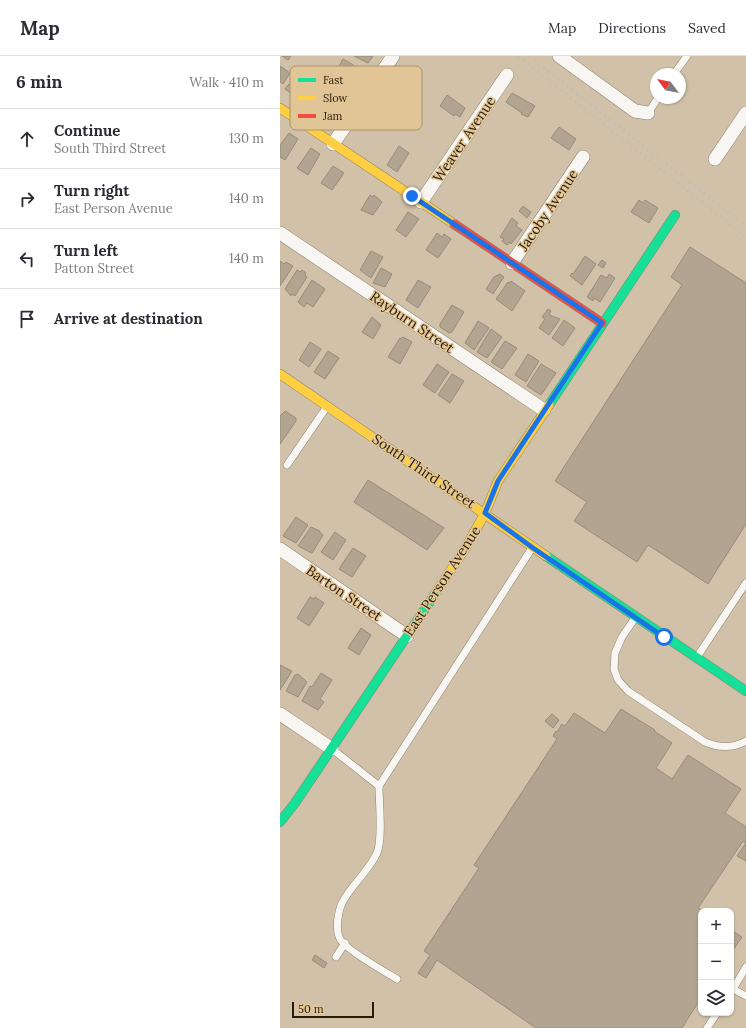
<!DOCTYPE html>
<meta charset="utf-8">
<style>
:root{--surface:#fff;--page:#f2f2f3;--text:#2b2b33;--muted:#7c7c81;--line:#e1e1e2}
body{margin:0;font-family:Lora,serif;background:var(--page);color:var(--text)}
.controls{position:absolute;right:12px;bottom:12px;display:grid;overflow:hidden;border-radius:8px;box-shadow:0 1px 3px #0004}
.controls button{width:36px;height:36px;display:grid;place-items:center;padding:0;border:0;border-bottom:1px solid var(--line);background:var(--surface);color:var(--text);font:20px sans-serif}
.compass{position:absolute;left:370px;top:12px;width:36px;height:36px;border-radius:50%;background:var(--surface);box-shadow:0 1px 3px #0004;rotate:302deg}
.scale{position:absolute;left:12px;bottom:10px;width:82px;box-sizing:border-box;padding-left:4px;border:2px solid #271c0a;border-top:0;font-size:11px;line-height:14px;white-space:nowrap;color:#271c0a;-webkit-text-stroke:3px #e2c596;paint-order:stroke}
.stop{position:absolute;width:12px;height:12px;margin:-9px;border:3px solid #1a73e8;border-radius:50%;background:#fff}
.stop.end{background:#1a73e8;border-color:#fff;box-shadow:0 1px 4px #0008}
.list{margin:0;padding:0;list-style:none}
h2{display:flex;justify-content:space-between;align-items:center;height:52px;margin:0;padding:0 16px;font-size:17px}
h2 small{font-size:13px;font-weight:400;color:var(--muted)}
.list li{display:grid;grid-template-columns:26px 1fr auto;gap:12px;align-items:center;box-sizing:border-box;height:60px;padding:0 16px;border-top:1px solid var(--line)}
.list b{display:block;font-size:15px;white-space:nowrap}
.list p{margin:0;font-size:13px;white-space:nowrap;color:var(--muted)}
.list em{font-size:13px;font-style:normal;color:var(--muted)}
.icon{flex:none;width:22px;height:22px;fill:none;stroke:currentColor;stroke-width:2;stroke-linecap:round;stroke-linejoin:round}
.map{position:relative;flex:none;width:466px;height:972px;overflow:hidden}
header{display:flex;align-items:center;gap:24px;box-sizing:border-box;height:56px;padding:0 20px;background:var(--surface);border-bottom:1px solid var(--line)}
header strong{font-size:19px}
nav{display:flex;gap:22px;margin-inline-start:auto;font-size:14px}
main{display:flex}
aside{flex:1;background:var(--surface)}
.map>svg:first-child{display:block}
.building{fill:#b1a490;stroke:#988c79}
.lines{fill:none;stroke-linecap:round;stroke-linejoin:round}
.lane-casing{stroke:#8f836f;stroke-width:8}
.street-casing{stroke:#8f836f;stroke-width:14}
.fast-casing{stroke:#8f836f;stroke-width:10}
.slow-casing{stroke:#8f836f;stroke-width:10}
.jam-casing{stroke:#8f836f;stroke-width:10}
.lane{stroke:#f8f6f2;stroke-width:7}
.street{stroke:#f8f6f2;stroke-width:13}
.fast{stroke:#16e098;stroke-width:9}
.slow{stroke:#ffcf43;stroke-width:9}
.jam{stroke:#f24e42;stroke-width:9}
.rail{stroke:#c3beb7;stroke-width:3;stroke-dasharray:2 4;stroke-linecap:butt}
.route{stroke:#1a73e8;stroke-width:5}
.labels{text-anchor:middle;dominant-baseline:central;stroke-width:3;stroke-linejoin:round;paint-order:stroke}
.street-label{font-size:14px;fill:#271c0a;stroke:#e2c596}
.key{fill:#e2c596;stroke:#aa926c;stroke-width:1}
.key-label{font-size:11px;fill:#271c0a}
</style>
<header>
<strong>Map</strong>
<nav><a>Map</a><a>Directions</a><a>Saved</a></nav>
</header>
<main>
<aside>
<h2>6 min<small>Walk · 410 m</small></h2>
<ul class="list">
<li><svg class="icon" aria-label="ahead" viewBox="0 0 24 24"><path d="M12 20V5M6 11l6-6 6 6"/></svg><div><b>Continue</b><p>South Third Street</p></div><em>130 m</em></li>
<li><svg class="icon" aria-label="right" viewBox="0 0 24 24"><path d="M7 20v-9h11M14 6l5 5-5 5"/></svg><div><b>Turn right</b><p>East Person Avenue</p></div><em>140 m</em></li>
<li><svg class="icon" aria-label="left" viewBox="0 0 24 24"><path d="M17 20v-9H6M10 6l-5 5 5 5"/></svg><div><b>Turn left</b><p>Patton Street</p></div><em>140 m</em></li>
<li><svg class="icon" aria-label="arrive" viewBox="0 0 24 24"><path d="M6 21V4h12l-3 4 3 4H6"/></svg><div><b>Arrive at destination</b></div></li>
</ul>
</aside>
<div class="map">
<svg width="466" height="972" viewBox="0 0 466 972">
<rect width="100%" height="100%" fill="#d0c1a8"/>
<g class="building">
<path d="M2,0H11L8,4Z"/>
<path d="M74,0H93L88,7Z"/>
<path d="M63,3L80,13L77,18L80,19L76,26L57,14Z"/>
<path d="M0,10L10,17L3,28L0,26Z"/>
<path d="M16,25L30,32L20,47L12,42L11,40L12,38L5,33L9,28L12,30Z"/>
<path d="M232,37L255,50L248,61L241,58L242,57L226,46Z"/>
<path d="M167,39L185,52L180,61L175,58L174,60L160,50Z"/>
<path d="M279,71L296,83L289,94L271,82Z"/>
<path d="M9,77L18,83L5,104L0,101V89Z"/>
<path d="M119,90L129,97L117,116L107,109Z"/>
<path d="M31,92L40,98L28,119L17,112Z"/>
<path d="M53,110L64,117L52,134L41,127Z"/>
<path d="M90,139L93,141L94,139L102,146L93,159L81,154Z"/>
<path d="M359,144L363,147L365,144L378,152L369,167L351,156Z"/>
<path d="M243,150L251,156L247,162L239,155Z"/>
<path d="M128,156L139,163L126,181L116,174Z"/>
<path d="M232,162L238,167L236,170L242,174L231,188L229,186L227,189L222,185L224,183L220,181Z"/>
<path d="M157,177L162,181L164,178L171,183L158,202L146,194Z"/>
<path d="M410,191L466,227V468L428,528L368,489L357,506L294,465L307,446L275,425L402,229L391,221Z"/>
<path d="M91,195L103,201L91,222L80,214Z"/>
<path d="M305,200L316,208L302,229L290,220L292,217L293,218Z"/>
<path d="M322,204L326,207L323,212L318,209Z"/>
<path d="M0,205L4,208L6,206L13,210L0,230Z"/>
<path d="M101,212L112,218L105,231L93,227Z"/>
<path d="M17,214L20,216L22,214L26,217L25,220L27,221L15,240L12,238L11,240L5,233Z"/>
<path d="M220,218L224,221L213,238L206,233L214,221Z"/>
<path d="M329,218L335,222L320,246L314,242L313,245L307,241L321,219L327,222Z"/>
<path d="M32,224L45,233L33,251L27,247L24,251L18,246Z"/>
<path d="M138,224L151,231L138,252L126,244Z"/>
<path d="M231,225L245,235L232,255L216,243L228,226L230,227Z"/>
<path d="M172,249L184,256L172,276L169,277L160,271V268Z"/>
<path d="M268,253L271,255L269,259L280,263L269,279L259,272L265,263L262,261Z"/>
<path d="M92,261L101,269L93,283L82,276Z"/>
<path d="M284,264L295,272L283,290L272,282Z"/>
<path d="M198,265L209,272L194,294L185,287Z"/>
<path d="M211,273L222,281L207,302L197,296Z"/>
<path d="M123,281L132,286L120,308L108,301L120,282L121,283Z"/>
<path d="M225,285L237,292L222,313L211,306Z"/>
<path d="M30,286L41,293L29,311L19,304Z"/>
<path d="M48,295L59,302L45,323L34,316Z"/>
<path d="M248,298L259,305L246,326L235,319Z"/>
<path d="M157,308L169,316L155,337L143,329Z"/>
<path d="M261,308L276,317L261,339L247,330Z"/>
<path d="M172,318L184,325L170,347L158,339Z"/>
<path d="M5,355L16,362V365L0,388V360Z"/>
<path d="M88,424L164,472L147,494L74,446Z"/>
<path d="M16,461L28,469L16,487L3,480Z"/>
<path d="M31,471L40,475V477L43,479L32,497L18,490Z"/>
<path d="M55,476L66,484L53,504L41,496Z"/>
<path d="M73,492L86,500L72,521L59,513Z"/>
<path d="M30,541L34,543L35,541L44,547L29,570L17,562Z"/>
<path d="M81,572L91,579L79,599L68,592Z"/>
<path d="M0,609L12,615L0,634Z"/>
<path d="M41,617L52,624L40,643L44,646L38,654L22,645L30,630L32,631Z"/>
<path d="M18,618L27,626L18,641L6,635L15,619Z"/>
<path d="M341,653L375,674L374,675L392,687L376,712L392,723L408,699L461,733L445,757L466,771V805L457,800L466,787L463,785L418,852L423,855H421V942L402,972H256L157,904L146,922L138,917L150,899L144,895L199,812L194,809L277,683L273,680L276,675L277,676L282,668L285,670L294,657L325,677Z"/>
<path d="M272,658L279,664L273,672L265,665Z"/>
<path d="M451,874L462,881L451,897Z"/>
<path d="M35,899L47,907L44,912L32,904Z"/>
</g>
<g class="lines">
<defs>
<g id="lane">
<path d="M394,18L407,0"/>
<path d="M368,57L378,42"/>
<path d="M7,409L46,352"/>
<path d="M355,562L342,581L335,597L334,613L338,624L348,635L425,686C439,692 452,693 466,685"/>
<path d="M417,601L466,527"/>
<path d="M52,693L99,730L252,492"/>
<path d="M99,730C99,747 103,782 97,797C89,815 71,829 62,847C58,856 55,873 60,883C65,893 105,916 117,923"/>
<path d="M56,901L65,887"/>
<path d="M466,911L453,933L466,940"/>
<path d="M427,972L437,957"/>
</g>
<g id="street">
<path d="M279,0L355,55L368,57"/>
<path d="M53,88L113,0"/>
<path d="M435,103L466,57"/>
<path d="M141,146L227,19"/>
<path d="M0,177L264,354"/>
<path d="M232,207L303,101"/>
<path d="M0,493L127,580"/>
<path d="M0,658L52,693"/>
</g>
<g id="fast">
<path d="M269,349L395,159"/>
<path d="M266,500L466,635"/>
<path d="M0,766L15,747L159,532"/>
</g>
<g id="slow">
<path d="M0,52L174,168"/>
<path d="M0,318L266,500"/>
<path d="M159,532L186,491L205,457L218,425L269,349"/>
</g>
<path id="jam" d="M174,168L322,267"/>
</defs>
<use href="#lane" class="lane-casing"/>
<use href="#street" class="street-casing"/>
<use href="#fast" class="fast-casing"/>
<use href="#slow" class="slow-casing"/>
<use href="#jam" class="jam-casing"/>
<use href="#lane" class="lane"/>
<use href="#street" class="street"/>
<use href="#fast" class="fast"/>
<use href="#slow" class="slow"/>
<use href="#jam" class="jam"/>
<g class="rail">
<path d="M238,0L466,181"/>
<path d="M249,0L466,170"/>
</g>
</g>
<g class="lines">
<path class="route" d="M132,140L322,267L218,425L205,457L253,492L384,581"/>
</g>
<g class="labels">
<g class="street-label">
<text transform="translate(184 83) rotate(-56)">Weaver Avenue</text>
<text transform="translate(268 154) rotate(-56)">Jacoby Avenue</text>
<text transform="translate(132 266) rotate(34)">Rayburn Street</text>
<text transform="translate(144 415) rotate(34)">South Third Street</text>
<text transform="translate(162 525) rotate(-57)">East Person Avenue</text>
<text transform="translate(64 537) rotate(34)">Barton Street</text>
</g>
</g>
<rect x="10" y="10" width="132" height="64" rx="6" class="key"/>
<rect x="18" y="22" width="18" height="4" fill="#16e098"/>
<rect x="18" y="40" width="18" height="4" fill="#ffcf43"/>
<rect x="18" y="58" width="18" height="4" fill="#f24e42"/>
<g class="key-label">
<text x="43" y="28">Fast</text>
<text x="43" y="46">Slow</text>
<text x="43" y="64">Jam</text>
</g>
</svg>
<div class="controls">
<button>+</button>
<button>−</button>
<button><svg class="icon" aria-label="layers" viewBox="0 0 24 24"><path d="M12 4l9 5-9 5-9-5zM3 14l9 5 9-5"/></svg></button>
</div>
<svg class="compass" viewBox="-18 -18 36 36"><path d="M0-13l5 13h-10z" fill="#e53935"/><path d="M0 13l5-13h-10z" fill="#7c7c81"/></svg>
<div class="scale">50 m</div>
<div class="stop" style="left:384px;top:581px"></div>
<div class="stop end" style="left:132px;top:140px"></div>
</div>
</main>
